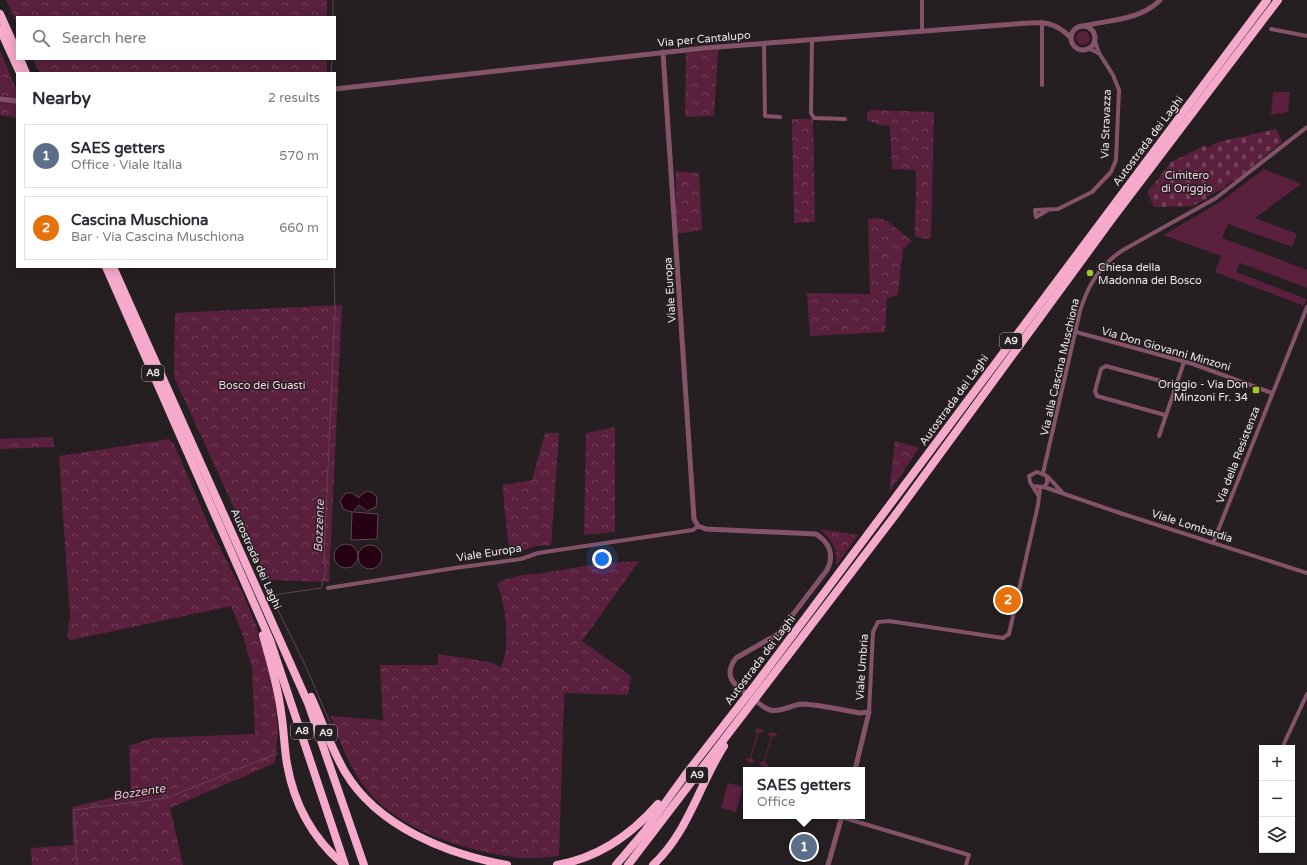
<!DOCTYPE html>
<meta charset="utf-8">
<style>
:root{--surface:#fff;--page:#f7f7f7;--text:#2b2b33;--muted:#7c7c81;--line:#e1e1e2;--accent:#0b8043}
body{margin:0;font-family:"Varela Round",sans-serif;background:var(--page);color:var(--text)}
.controls{position:absolute;right:12px;bottom:12px;display:grid;overflow:hidden;border-radius:0px;box-shadow:0 2px 10px #0003}
.controls button{width:36px;height:36px;display:grid;place-items:center;padding:0;border:0;border-bottom:1px solid var(--line);background:var(--surface);color:var(--text);font:20px sans-serif}
.you{position:absolute;left:602px;top:559px;width:14px;height:14px;margin:-10px;border:3px solid #fff;border-radius:50%;background:#1a73e8;box-shadow:0 0 0 6px #1a73e833}
.badge{display:grid;place-items:center;width:26px;height:26px;border-radius:50%;background:var(--accent);color:#fff;font-size:13px;font-weight:700}
.pin{position:absolute;translate:-50% -50%;border:2px solid #fff;box-shadow:0 1px 4px #0006}
.popup{position:absolute;left:743px;top:767px;width:122px;height:52px;box-sizing:border-box;display:grid;place-content:center;border-radius:0px;background:var(--surface);filter:drop-shadow(0 1px 3px #0005);font-size:13px;white-space:nowrap;color:var(--muted)}
.popup b{font-size:15px;color:var(--text)}
.popup::after{content:'';position:absolute;left:50%;top:100%;margin-left:-8px;border:8px solid transparent;border-top-color:var(--surface)}
.list{margin:0;padding:0;list-style:none}
h2{display:flex;justify-content:space-between;align-items:center;height:52px;margin:0;padding:0 16px;font-size:17px}
h2 small{font-size:13px;font-weight:400;color:var(--muted)}
.list li{display:grid;grid-template-columns:26px 1fr auto;gap:12px;align-items:center;box-sizing:border-box;height:64px;margin:0 8px 8px;padding:0 8px;border:1px solid var(--line);border-radius:0px}
.list b{display:block;font-size:15px;white-space:nowrap}
.list p{margin:0;font-size:13px;white-space:nowrap;color:var(--muted)}
.list em{font-size:13px;font-style:normal;color:var(--muted)}
.icon{flex:none;width:22px;height:22px;fill:none;stroke:currentColor;stroke-width:2;stroke-linecap:round;stroke-linejoin:round}
.map{position:relative;flex:none;width:1307px;height:865px;overflow:hidden}
.search{position:absolute;background:var(--surface);box-shadow:0 2px 10px #0003;left:16px;top:16px;width:320px;height:44px;display:flex;align-items:center;gap:10px;box-sizing:border-box;padding:0 14px;border-radius:0px;color:var(--muted);font-size:15px}
.panel{position:absolute;background:var(--surface);box-shadow:0 2px 10px #0003;left:16px;top:72px;width:320px;height:196px;border-radius:0px}
.map>svg:first-child{display:block}
.green{fill:#5a203d}
.forest{fill:url(#forest-crowns)}
.cemetery{fill:url(#cemetery-stones)}
.water{fill:#260013;stroke:#614553}
.lines{fill:none;stroke-linecap:round;stroke-linejoin:round}
.stream{stroke:#614553;stroke-width:1}
.minor{stroke:#845269;stroke-width:4}
.tertiary{stroke:#845269;stroke-width:5}
.motorway{stroke:#f5aacb;stroke-width:8}
.poi-dot{fill:#a0c92c;stroke:#251f21;stroke-width:1.5}
.labels{text-anchor:middle;dominant-baseline:central;stroke-width:3;stroke-linejoin:round;paint-order:stroke}
.shield{fill:#251f21;stroke:#b0abad;stroke-width:1}
.shield-label{font-size:10px;font-weight:bold;fill:#ece7e9}
.street-label{font-size:11px;fill:#ece7e9;stroke:#251f21}
.park-label{font-size:11px;fill:#fbd0e2;stroke:#251f21}
.poi-label{font-size:11px;fill:#ece7e9;stroke:#251f21;text-anchor:start}
.water-label{font-size:12px;font-style:italic;fill:#f7b8d3;stroke:#251f21}
</style>
<div class="map">
<svg width="1307" height="865" viewBox="0 0 1307 865">
<defs>
<pattern id="forest-crowns" width="20" height="18" patternUnits="userSpaceOnUse"><rect width="20" height="18" fill="#5a203d"/><path d="M2 6a3 3 0 1 1 6 0M12 15a3 3 0 1 1 6 0" fill="none" stroke="#724059"/></pattern>
<pattern id="cemetery-stones" width="16" height="16" patternUnits="userSpaceOnUse"><rect width="16" height="16" fill="#5a203d"/><path d="M2 7V4a2 2 0 0 1 4 0v3zM10 15v-3a2 2 0 0 1 4 0v3z" fill="#724059"/></pattern>
</defs>
<rect width="100%" height="100%" fill="#251f21"/>
<g class="green">
<circle cx="1083" cy="38" r="7"/>
<path d="M1273,92H1290L1288,112L1271,115Z"/>
<path d="M1264,169L1301,184L1255,218L1297,234L1292,247L1228,224L1222,238L1307,270V288L1240,263L1236,272L1306,299L1304,306L1215,272L1221,256L1164,235L1223,200Z"/>
<path d="M757,728L762,729L763,732L759,733L751,758L755,761L752,763L748,762L746,759L750,758L757,733L754,730Z"/>
<path d="M771,732L776,733L777,736L772,737L765,762L769,765L766,767L761,766L759,762L764,761L771,737L767,734Z"/>
<path d="M728,783L743,787L736,812L721,808Z"/>
</g>
<g class="forest">
<path d="M6,0H327V17H17V23Z"/>
<path d="M718,50L714,116L685,117L686,53Z"/>
<path d="M0,51L17,90V118L0,115Z"/>
<path d="M33,59H327V73H40Z"/>
<path d="M871,110L934,112L931,238L925,239L915,236L916,170L892,169L890,126L879,125L867,120V114Z"/>
<path d="M792,119H813L815,222L794,223Z"/>
<path d="M676,171L699,173L702,230L676,234Z"/>
<path d="M879,218L887,221L912,241L903,249L898,295L887,298L885,332L810,336L807,293L870,294L868,219Z"/>
<path d="M342,305L329,582L267,580L174,377L175,313Z"/>
<path d="M615,427V532L584,535L586,433Z"/>
<path d="M545,433H559L551,545L536,546L510,555L504,505L503,485L532,480Z"/>
<path d="M53,437L54,447L0,449V439Z"/>
<path d="M169,439L174,444L209,526L241,589L256,625L273,677L278,729L275,763L170,808L183,865H32L31,848L73,845L72,807L131,793L129,746L152,738L255,734L252,668L242,633L231,606L71,640L67,637L70,616L59,456Z"/>
<path d="M895,441L919,448L889,493Z"/>
<path d="M820,529L858,535L836,566C838,546 833,543 820,529Z"/>
<path d="M639,561L582,641L631,676L628,695L564,693L559,856C547,857 532,859 520,858C464,851 394,830 361,782C347,762 339,739 330,716L383,720L380,665H438V654L489,662L501,667C511,647 506,604 497,584L506,579L523,575L537,574L597,564Z"/>
</g>
<path class="cemetery" d="M1276,129L1282,142L1237,179L1225,185L1226,187L1206,197L1207,199L1192,206L1154,207L1147,193L1171,162L1206,145L1207,148L1218,142Z"/>
<g class="water">
<path d="M367,491L373,493L377,497L376,507L367,511L359,505L353,512L378,514L377,539L351,540L352,512L343,509L340,500L346,493H352L359,498L362,494Z"/>
<circle cx="346" cy="556" r="12"/>
<circle cx="370" cy="557" r="12"/>
</g>
<g class="lines">
<g class="stream">
<path d="M333,17V0"/>
<path d="M331,73L332,59"/>
<path d="M332,732L333,730L307,669L272,598L280,594L321,588L326,570L324,556L335,311L334,267"/>
<path d="M77,865L74,810L167,798L278,753"/>
</g>
<g class="minor">
<path d="M922,0V32"/>
<path d="M1042,22V85"/>
<path d="M1271,29L1307,36"/>
<path d="M812,40L811,113L814,118L845,119"/>
<path d="M764,43L765,116L780,117"/>
<path d="M1088,48L1098,53"/>
<path d="M1048,210L1036,217L1035,210L1058,209L1092,192L1111,172L1116,160L1119,90L1113,75L1099,53L1094,39"/>
<path d="M1076,332L1193,364L1272,393"/>
<path d="M1165,415L1097,396L1095,391L1101,369L1106,366L1176,385"/>
<path d="M1159,436L1184,362"/>
<path d="M1043,473L1080,311C1088,285 1100,265 1123,250L1216,198L1307,127"/>
<path d="M1048,477L1062,492"/>
<path d="M1033,486L1044,487L1047,483V476L1037,472L1029,476L1030,482L1038,495"/>
<path d="M1044,487L1117,512L1307,573"/>
<path d="M1213,543L1307,307"/>
<path d="M328,588L455,568L521,559L538,553L693,530L698,526"/>
<path d="M869,712L873,632L878,622L889,621L1003,638L1009,634L1038,505L1040,488"/>
<path d="M1282,748L1307,694"/>
<path d="M841,817L969,855L966,865"/>
</g>
<g class="tertiary">
<path d="M1083,26C1109,20 1141,20 1160,0"/>
<circle cx="1083" cy="38" r="12"/>
<path d="M663,52L694,519L698,526L706,529L816,534C829,542 835,555 827,570L778,634L736,658C721,678 737,687 752,698C758,702 763,708 770,710C781,713 792,704 803,704C822,705 842,710 860,713L869,712L855,770"/>
<path d="M335,89L705,48L1015,24C1039,22 1053,19 1071,38"/>
<path d="M0,99L17,101"/>
<path d="M828,865L842,816"/>
</g>
<g class="motorway">
<path d="M0,14L17,52"/>
<path d="M0,29L20,73"/>
<path d="M20,59L26,73"/>
<path d="M106,267L270,640L345,865"/>
<path d="M113,267L308,703L364,865"/>
<path d="M263,635C270,661 278,686 281,712C284,729 284,747 287,764C294,804 313,839 344,865"/>
<path d="M311,697C322,721 331,748 345,772C378,827 447,854 507,865"/>
<path d="M557,865C598,858 631,835 658,804"/>
<path d="M616,865L644,832L686,774L756,684L1267,0"/>
<path d="M628,865L896,514L1112,219L1278,0"/>
<path d="M653,865C688,833 699,785 724,746"/>
</g>
</g>
<g class="poi-dot">
<circle cx="1090" cy="273" r="4"/>
<rect x="1252" y="386" width="8" height="8" rx="2"/>
</g>
<g class="labels">
<g class="shield">
<rect x="1000" y="333" width="22" height="16" rx="3"/>
<rect x="142" y="365" width="22" height="16" rx="3"/>
<rect x="291" y="723" width="22" height="16" rx="3"/>
<rect x="315" y="725" width="22" height="16" rx="3"/>
<rect x="686" y="767" width="22" height="16" rx="3"/>
</g>
<g class="shield-label">
<text x="1011" y="341">A9</text>
<text x="153" y="373">A8</text>
<text x="302" y="731">A8</text>
<text x="326" y="733">A9</text>
<text x="697" y="775">A9</text>
</g>
<g class="street-label">
<text transform="translate(704 39) rotate(-5)">Via per Cantalupo</text>
<text transform="translate(1106 124) rotate(-88)">Via Stravazza</text>
<text transform="translate(1148 141) rotate(-53)">Autostrada dei Laghi</text>
<text transform="translate(670 290) rotate(-94)">Viale Europa</text>
<text transform="translate(1166 349) rotate(16)">Via Don Giovanni Minzoni</text>
<text transform="translate(1060 367) rotate(-77)">Via alla Cascina Muschiona</text>
<text transform="translate(954 400) rotate(-54)">Autostrada dei Laghi</text>
<text transform="translate(1238 455) rotate(-69)">Via della Resistenza</text>
<text transform="translate(1192 526) rotate(18)">Viale Lombardia</text>
<text transform="translate(489 553) rotate(-9)">Viale Europa</text>
<text transform="translate(256 559) rotate(66)">Autostrada dei Laghi</text>
<text transform="translate(760 660) rotate(-53)">Autostrada dei Laghi</text>
<text transform="translate(862 667) rotate(-86)">Viale Umbria</text>
</g>
<g class="park-label">
<text x="1187" y="175">Cimitero<tspan x="1187" dy="13">di Origgio</tspan></text>
<text x="262" y="385">Bosco dei Guasti</text>
</g>
<g class="poi-label">
<text x="1098" y="267">Chiesa della<tspan x="1098" dy="13">Madonna del Bosco</tspan></text>
<text x="1248" y="384" text-anchor="end">Origgio - Via Don<tspan x="1248" dy="13">Minzoni Fr. 34</tspan></text>
</g>
<g class="water-label">
<text transform="translate(319 526) rotate(-88)">Bozzente</text>
<text transform="translate(139 792) rotate(-9)">Bozzente</text>
</g>
</g>
</svg>
<div class="controls">
<button>+</button>
<button>−</button>
<button><svg class="icon" aria-label="layers" viewBox="0 0 24 24"><path d="M12 4l9 5-9 5-9-5zM3 14l9 5 9-5"/></svg></button>
</div>
<div class="you"></div>
<div class="pin badge" style="left:804px;top:847px;background:#5c6f8a">1</div>
<div class="popup"><b>SAES getters</b>Office</div>
<div class="pin badge" style="left:1008px;top:600px;background:#e8710a">2</div>
<div class="search"><svg class="icon" aria-label="search" viewBox="0 0 24 24"><circle cx="10" cy="10" r="6"/><path d="M15 15l6 6"/></svg>Search here</div>
<section class="panel">
<h2>Nearby<small>2 results</small></h2>
<ul class="list">
<li><span class="badge" style="background:#5c6f8a">1</span><div><b>SAES getters</b><p>Office · Viale Italia</p></div><em>570 m</em></li>
<li><span class="badge" style="background:#e8710a">2</span><div><b>Cascina Muschiona</b><p>Bar · Via Cascina Muschiona</p></div><em>660 m</em></li>
</ul>
</section>
</div>
